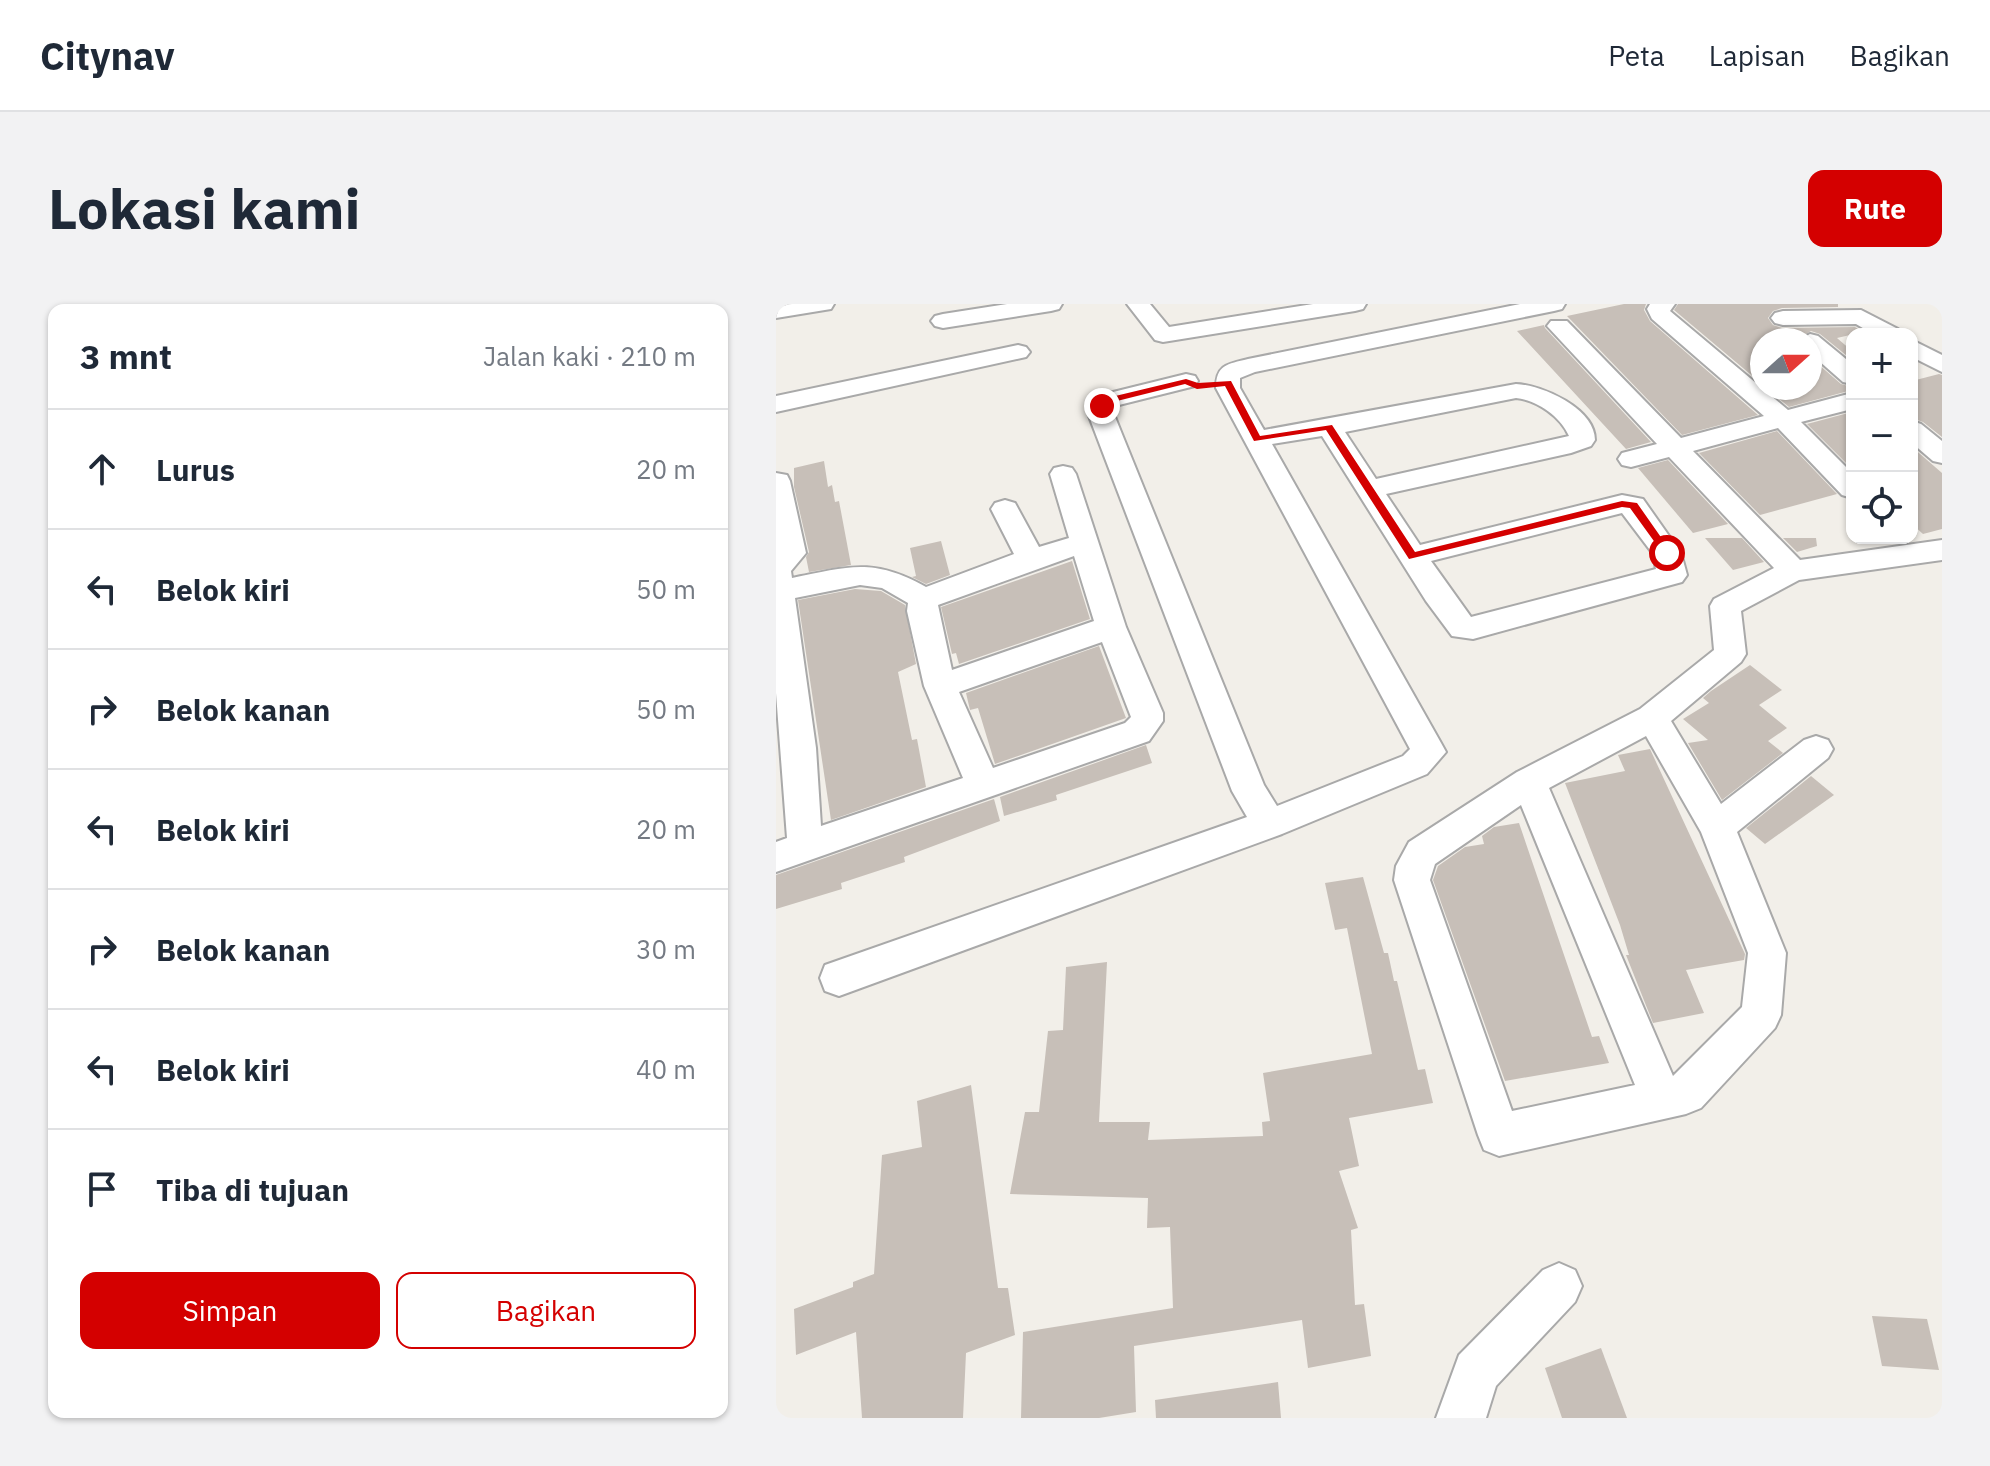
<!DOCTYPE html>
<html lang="id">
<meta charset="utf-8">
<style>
:root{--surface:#fff;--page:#f2f2f3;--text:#1f2937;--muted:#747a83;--line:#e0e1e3;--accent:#d40000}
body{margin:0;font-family:"IBM Plex Sans",sans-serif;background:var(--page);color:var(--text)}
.controls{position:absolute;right:24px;top:24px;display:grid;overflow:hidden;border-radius:16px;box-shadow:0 2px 6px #0004}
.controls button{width:72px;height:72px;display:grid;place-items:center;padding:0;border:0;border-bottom:2px solid var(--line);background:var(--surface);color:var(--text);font:40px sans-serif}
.compass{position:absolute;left:974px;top:24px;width:72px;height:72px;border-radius:50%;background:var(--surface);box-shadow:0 2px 6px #0004;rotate:69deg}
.stop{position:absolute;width:24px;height:24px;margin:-18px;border:6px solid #d40000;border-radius:50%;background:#fff}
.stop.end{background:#d40000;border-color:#fff;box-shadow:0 2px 8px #0008}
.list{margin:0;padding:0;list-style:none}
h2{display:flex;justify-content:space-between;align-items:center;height:104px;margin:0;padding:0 32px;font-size:34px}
h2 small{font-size:26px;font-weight:400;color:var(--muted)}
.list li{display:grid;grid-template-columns:52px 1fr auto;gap:24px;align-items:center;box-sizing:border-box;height:120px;padding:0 32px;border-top:2px solid var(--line)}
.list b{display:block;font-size:30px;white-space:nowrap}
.list em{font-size:26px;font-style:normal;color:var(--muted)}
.actions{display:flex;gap:16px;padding:24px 32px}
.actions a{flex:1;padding:18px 0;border:2px solid var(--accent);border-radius:16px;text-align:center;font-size:28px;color:var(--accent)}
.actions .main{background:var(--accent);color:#fff}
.icon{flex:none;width:44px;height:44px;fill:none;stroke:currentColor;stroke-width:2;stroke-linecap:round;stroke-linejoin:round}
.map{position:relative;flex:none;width:1166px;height:1114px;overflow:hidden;border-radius:16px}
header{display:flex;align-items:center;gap:48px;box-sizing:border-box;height:112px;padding:0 40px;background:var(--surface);border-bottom:2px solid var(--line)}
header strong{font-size:38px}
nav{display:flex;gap:44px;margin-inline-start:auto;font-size:28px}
.intro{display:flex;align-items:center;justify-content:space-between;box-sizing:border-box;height:192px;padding:0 48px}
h1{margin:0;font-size:56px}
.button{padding:20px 36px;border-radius:16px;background:var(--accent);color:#fff;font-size:28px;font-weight:700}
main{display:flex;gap:48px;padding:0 48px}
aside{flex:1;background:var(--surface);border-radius:16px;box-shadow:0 2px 6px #0004}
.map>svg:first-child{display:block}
.building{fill:#c7bfb8}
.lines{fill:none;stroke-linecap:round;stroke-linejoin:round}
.street-casing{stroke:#a9a9a9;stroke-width:4}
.street{fill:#fff;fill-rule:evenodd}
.route{fill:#d40000}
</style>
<header>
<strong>Citynav</strong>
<nav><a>Peta</a><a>Lapisan</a><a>Bagikan</a></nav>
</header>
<div class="intro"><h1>Lokasi kami</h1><a class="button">Rute</a></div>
<main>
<aside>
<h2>3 mnt<small>Jalan kaki · 210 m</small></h2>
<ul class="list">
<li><svg class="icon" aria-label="ahead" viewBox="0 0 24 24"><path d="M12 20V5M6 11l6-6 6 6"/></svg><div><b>Lurus</b></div><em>20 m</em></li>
<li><svg class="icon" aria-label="left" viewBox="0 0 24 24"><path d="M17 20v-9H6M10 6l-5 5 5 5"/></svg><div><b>Belok kiri</b></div><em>50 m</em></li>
<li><svg class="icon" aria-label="right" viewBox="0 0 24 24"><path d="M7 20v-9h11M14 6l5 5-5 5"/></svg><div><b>Belok kanan</b></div><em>50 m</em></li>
<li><svg class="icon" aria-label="left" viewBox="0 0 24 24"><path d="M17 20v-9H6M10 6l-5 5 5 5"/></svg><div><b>Belok kiri</b></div><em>20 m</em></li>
<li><svg class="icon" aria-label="right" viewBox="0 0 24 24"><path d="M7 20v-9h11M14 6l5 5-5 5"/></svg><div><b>Belok kanan</b></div><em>30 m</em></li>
<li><svg class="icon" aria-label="left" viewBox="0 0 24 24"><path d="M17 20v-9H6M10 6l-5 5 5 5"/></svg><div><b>Belok kiri</b></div><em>40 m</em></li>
<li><svg class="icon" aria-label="arrive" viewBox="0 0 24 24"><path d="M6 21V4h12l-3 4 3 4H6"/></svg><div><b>Tiba di tujuan</b></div></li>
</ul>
<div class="actions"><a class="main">Simpan</a><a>Bagikan</a></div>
</aside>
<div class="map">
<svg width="1166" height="1114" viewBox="0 0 1166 1114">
<rect width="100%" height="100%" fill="#f2efe9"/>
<g class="building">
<path d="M848,0H870L868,6L874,17L982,111L906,131L791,12Z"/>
<path d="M902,0H1062V3L1006,4L997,7L992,14L997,21L1006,24L1079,23L1087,28L1061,34L1076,47V56L1044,30L1035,27L1020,36H986V80L898,6Z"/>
<path d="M768,21L769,24L875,138L850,145L741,27Z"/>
<path d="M1034,53L1065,80L1076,83V86L1013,103L990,84H1034Z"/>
<path d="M1163,70L1166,71V133L1147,118L1136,114V77Z"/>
<path d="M1076,108V165L1031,120Z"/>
<path d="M1001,127L1061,190L984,211L923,149Z"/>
<path d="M1136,143L1166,169V225L1147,230L1136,220Z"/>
<path d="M892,156L952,220L917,229L862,164Z"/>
<path d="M48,157L52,183L56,181L59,198L63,197L75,261L33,268L30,253L33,248L18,183V164Z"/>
<path d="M929,234H966L988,258L957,266Z"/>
<path d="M1007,234H1040L1041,242L1021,248Z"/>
<path d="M165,237L174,271L150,280L136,273L140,272L134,244Z"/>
<path d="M296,257L314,315L183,360L180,349L176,350L165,303Z"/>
<path d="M79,285L105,287L129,301L140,360L122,368L136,436L141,435L150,483L55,516L22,296Z"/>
<path d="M323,342L350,414L219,460L202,404L194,406L190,389Z"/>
<path d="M974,361L1006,386L983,401L1011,424L992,437L1007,449L946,496L912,439L932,436L907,415L933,399L927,394L935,387Z"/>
<path d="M370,441L376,459L280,491L281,496L228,512L224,493Z"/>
<path d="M874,445L969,650L968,656L910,666L928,709L877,719L850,651H853L844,621L789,479L849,467L842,451Z"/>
<path d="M1035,472L1058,491L989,540L970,524Z"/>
<path d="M218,495L224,517L128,553L129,558L65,579L66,585L0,605V571Z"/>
<path d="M743,519L816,733L823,732L833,759L729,777L657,576L662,562L689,543L708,540L706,532L718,523Z"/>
<path d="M587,573L608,649H612L618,677H621L642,766L649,765L657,799L573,814L583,862L563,867L582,924L575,926L579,1001L588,1000L595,1052L532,1064L526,1016L358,1042L360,1108L323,1114H245L247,1028L397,1004L394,923L371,924L372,894L234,890L249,808H263L272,727L287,726L290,663L331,658L323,818H374L372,836L487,832L486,818L494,817L487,769L596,750L571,624L559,626L549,579Z"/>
<path d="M195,781L222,984H232L239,1031L190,1049L187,1114H86L80,1028L20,1051L18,1005L77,983V978L98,970L106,851L146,843L141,797Z"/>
<path d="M1096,1012L1151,1015L1163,1066L1106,1062Z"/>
<path d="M825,1044L851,1114H786L769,1064Z"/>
<path d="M502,1078L505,1114H380L379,1096Z"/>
</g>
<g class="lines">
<defs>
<g id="street">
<path d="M0,0H58L55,5L0,14Z"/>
<path d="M231,0H286L283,5L275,7L167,24L159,22L155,17L159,12L167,10Z"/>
<path d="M351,0H374L393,23L537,0H590L587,5L579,7L387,38L379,36Z"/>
<path d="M744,0H789L786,5L778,7L479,68L464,74V84L488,126L740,80C767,81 819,105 819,136L815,142L795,149L610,190L644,241L846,191L867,195L905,249L911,271L906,278L697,335L676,332L650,297L546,132L496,140L665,439L670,448L651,470L506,530L63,692L49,687L44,674L49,661L471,513L456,487L311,107L325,91L410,70L419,72L422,77L419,82L343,101L337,108L488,481L501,502L627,452L634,445L440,84C440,61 451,60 472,55ZM740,94C761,96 785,113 793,132L600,175L569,128ZM846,209L877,250L880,265L695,313L655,257Z"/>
<path d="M874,0H899L894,7L1012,106L1076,89V105L1025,118L1076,169V194L1066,191L1002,124L917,147L1024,256L1166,236V256L1023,276L965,307L970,350L965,358L895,417L945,500L1028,436L1040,432L1052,436L1057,445L1052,454L961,528L1010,649L1005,711L999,724L925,804L910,810L723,852L708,846L702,831L618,576L620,562L633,538L741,468L864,405L938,346L934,302L938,295L998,264L893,153L855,163L846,161L842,155L846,149L881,140L771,22L775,17H791L905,134L988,112L876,15L871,5ZM870,432L925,528L972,649L966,703L897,772L773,484ZM745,501L859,781L736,807L654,576L659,560Z"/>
<path d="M1085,6L1122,25L1126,30H1097L1080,20L1007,21L999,19L995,14L999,9L1007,7Z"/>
<path d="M1034,30L1042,32L1076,60V80L1067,78L1034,49V36H1023Z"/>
<path d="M1136,36L1166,51V68L1136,53Z"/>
<path d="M242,41L250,43L254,48L250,53L0,108V92Z"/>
<path d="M1136,117L1145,120L1166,137V159L1157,157L1136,139Z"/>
<path d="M287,162L296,164L300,170L350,323L387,409V417L373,437L0,568V538L11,534L0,389V169L11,171L14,177L30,249L15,267L16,274C73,263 96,253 150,283L238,250L215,205L219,199L229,196L239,199L263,243L293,234L274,170L278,164ZM298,252L318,317L176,366L162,301ZM84,281L106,284L132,299L131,307L148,382L187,474L45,522L40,444L19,294ZM326,338L355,413L349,419L217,464L183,388Z"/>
<path d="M783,959L799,966L806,982L799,998L720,1082L710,1114H660L683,1051L767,966Z"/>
</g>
</defs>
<use href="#street" class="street-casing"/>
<use href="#street" class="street"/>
</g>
<path class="route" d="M410,75L422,79L455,77L484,132L556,121L639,248L846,197L861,199L896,249L888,251L854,204L846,203L633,255L550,126L478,137L449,82L421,85L409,80L337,98L326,105L322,102L331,94Z"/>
</svg>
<div class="controls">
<button>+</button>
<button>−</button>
<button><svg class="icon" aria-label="locate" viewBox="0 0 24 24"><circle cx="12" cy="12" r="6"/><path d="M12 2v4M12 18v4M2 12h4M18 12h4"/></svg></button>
</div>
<svg class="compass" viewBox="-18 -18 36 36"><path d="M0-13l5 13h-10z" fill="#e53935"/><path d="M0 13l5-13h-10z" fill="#747a83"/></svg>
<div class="stop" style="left:891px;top:249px"></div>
<div class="stop end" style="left:326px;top:102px"></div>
</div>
</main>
